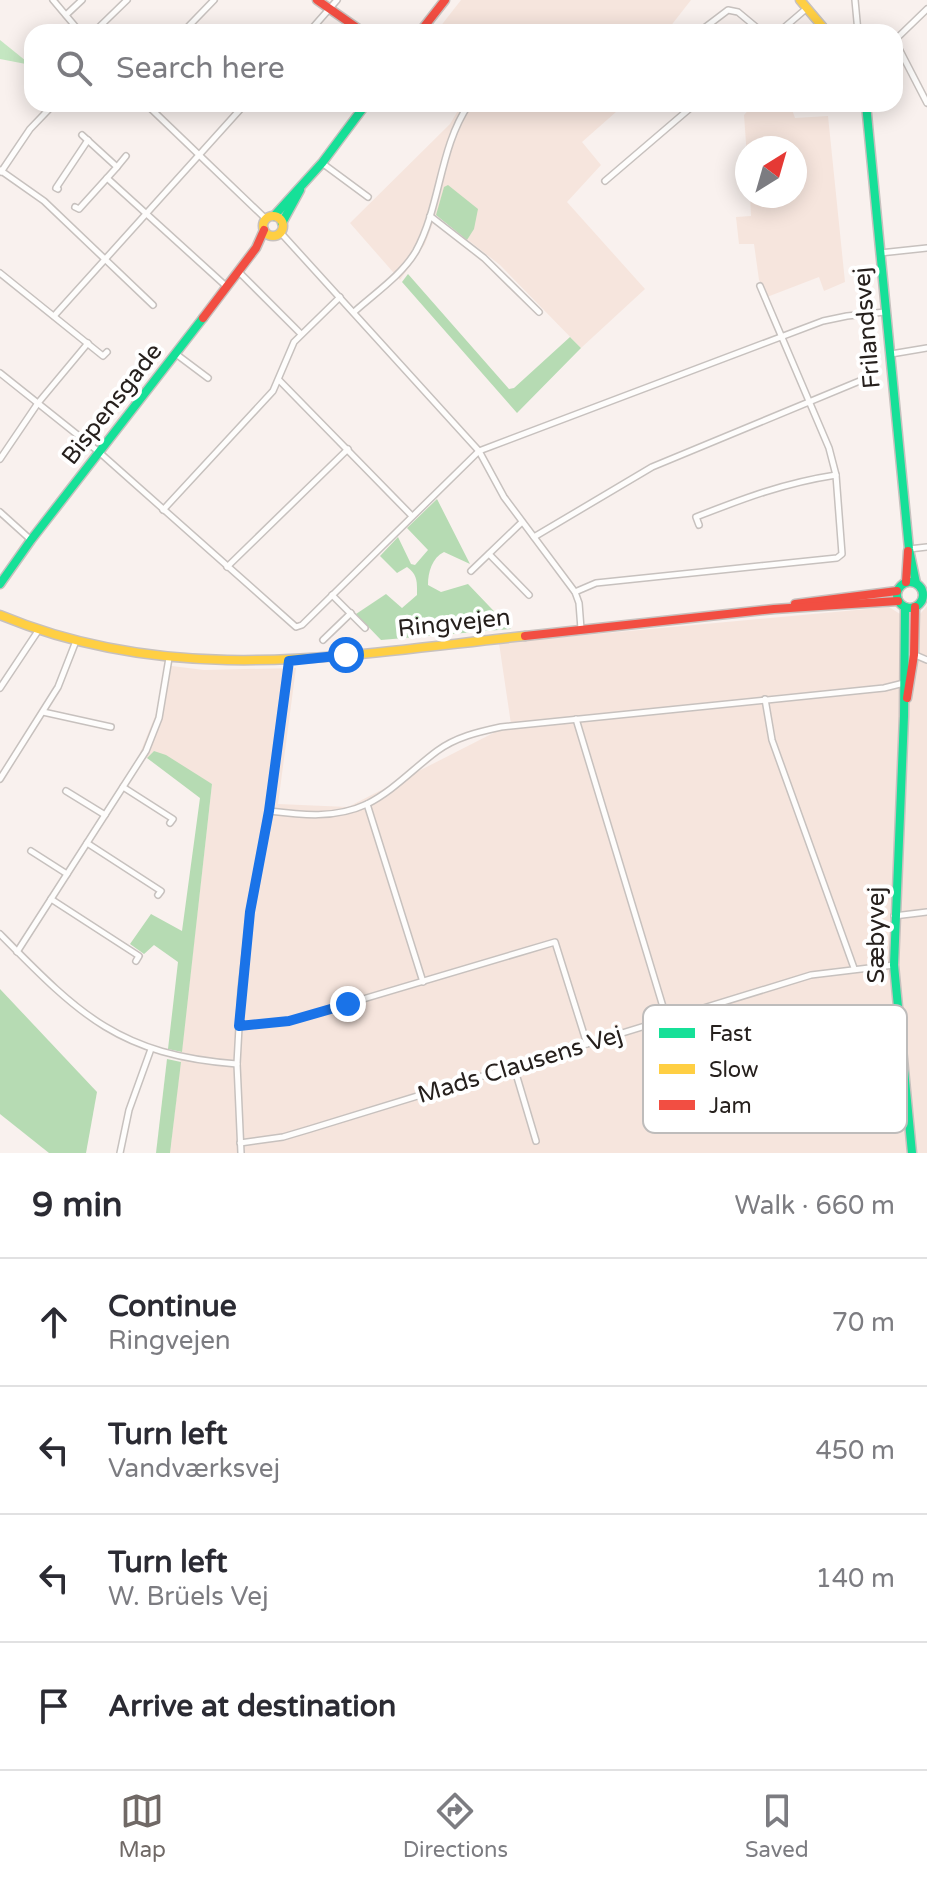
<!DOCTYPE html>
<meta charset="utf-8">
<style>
:root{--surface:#fff;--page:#f7f7f7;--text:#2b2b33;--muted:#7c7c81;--line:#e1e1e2;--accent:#706966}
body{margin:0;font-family:"Varela Round",sans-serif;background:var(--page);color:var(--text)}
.compass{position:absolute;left:735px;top:136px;width:72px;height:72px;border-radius:50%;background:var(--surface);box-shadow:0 4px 20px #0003;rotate:37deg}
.stop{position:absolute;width:24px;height:24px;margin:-18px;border:6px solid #1a73e8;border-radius:50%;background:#fff}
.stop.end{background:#1a73e8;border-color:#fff;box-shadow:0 2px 8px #0008}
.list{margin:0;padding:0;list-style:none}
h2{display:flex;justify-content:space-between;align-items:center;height:104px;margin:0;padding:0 32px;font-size:34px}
h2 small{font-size:26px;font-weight:400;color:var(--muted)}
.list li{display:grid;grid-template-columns:52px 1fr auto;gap:24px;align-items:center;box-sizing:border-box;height:128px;padding:0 32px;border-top:2px solid var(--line)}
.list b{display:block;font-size:30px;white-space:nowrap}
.list p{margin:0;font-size:26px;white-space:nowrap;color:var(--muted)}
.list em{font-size:26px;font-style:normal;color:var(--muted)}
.icon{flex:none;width:44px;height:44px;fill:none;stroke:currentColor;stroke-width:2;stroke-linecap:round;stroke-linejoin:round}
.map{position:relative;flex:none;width:927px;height:1153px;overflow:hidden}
.search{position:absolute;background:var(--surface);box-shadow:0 4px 20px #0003;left:24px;right:24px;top:24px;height:88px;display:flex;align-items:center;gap:20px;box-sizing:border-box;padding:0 28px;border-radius:24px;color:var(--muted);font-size:30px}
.sheet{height:616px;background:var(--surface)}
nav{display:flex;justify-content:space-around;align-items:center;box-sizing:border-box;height:112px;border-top:2px solid var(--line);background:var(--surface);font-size:22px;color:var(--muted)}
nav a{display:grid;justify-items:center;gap:4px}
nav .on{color:var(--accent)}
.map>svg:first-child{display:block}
.built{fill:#f6e5dd}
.green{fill:#c4e6c1}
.forest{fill:#b6dbb3}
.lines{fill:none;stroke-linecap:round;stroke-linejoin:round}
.street-casing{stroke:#c7c1be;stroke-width:8}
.fast-casing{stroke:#c7c1be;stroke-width:11}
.slow-casing{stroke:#c7c1be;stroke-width:11}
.jam-casing{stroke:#c7c1be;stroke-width:11}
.street{stroke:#fefdfc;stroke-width:5}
.fast{stroke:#16e098;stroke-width:8}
.slow{stroke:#ffcf43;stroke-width:8}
.jam{stroke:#f24e42;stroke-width:8}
.route{stroke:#1a73e8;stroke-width:10}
.labels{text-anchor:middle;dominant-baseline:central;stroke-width:8;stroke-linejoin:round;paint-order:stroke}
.street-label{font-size:24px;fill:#26201d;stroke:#fff}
.key{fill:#fff;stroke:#bebcbb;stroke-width:2}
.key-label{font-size:22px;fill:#26201d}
</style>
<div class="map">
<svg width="927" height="1153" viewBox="0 0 927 1153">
<rect width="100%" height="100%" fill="#f9f1ee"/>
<g class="built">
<path d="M461,0H691L666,32H436Z"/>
<path d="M462,104H625L582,142L601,165L567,202L645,289L581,348L500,265L436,215L425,244L400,280L350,223L450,124Z"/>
<path d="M754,104H790L795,118L828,116L845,282L824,291L819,277L767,297L759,280L754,244H739L736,217L751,216L750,196H795V148H747V157L744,115Z"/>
<path d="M927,606V1153H170L212,784L154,751L147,758L140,753L160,704L164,665L204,670L296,668L278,804L348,807L511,724L499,643L889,607L900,614H920Z"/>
</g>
<path class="green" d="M0,40L31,65L0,59Z"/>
<g class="forest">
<path d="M448,185L478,209L474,229L467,240L436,215L444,187Z"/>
<path d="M408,274L509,389L514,388L570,337L581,348L517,413L402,282Z"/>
<path d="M437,499L470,564L444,552C432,558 428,572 428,585L441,592L468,584L511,629L381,640L356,614L386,594L402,608L417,595C417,582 418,575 407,567L397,573L380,556L398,537L411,564L415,565L428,550L407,528Z"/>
<path d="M154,751L166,755L212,784L182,1052L168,1049L178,962L154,945L144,954L130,944L151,914L182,931L200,798L147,758Z"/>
<path d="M0,989L97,1092L86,1153H49L0,1114Z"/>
<path d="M167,1059L181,1062L170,1153H156Z"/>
</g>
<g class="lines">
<defs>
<g id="street">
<path d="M53,0L80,32"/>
<path d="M855,0L858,32"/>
<path d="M66,15L82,0"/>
<path d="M94,32L127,0"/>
<path d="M183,32L214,0"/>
<path d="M309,32L337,0"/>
<path d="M699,32L728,10L738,12L762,32"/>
<path d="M779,32L807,8"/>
<path d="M895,40L927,9"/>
<path d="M895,41L927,103"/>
<path d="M146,104L266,219"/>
<path d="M322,163L368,197"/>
<path d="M117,167L126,156"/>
<path d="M0,170L44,201L153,305"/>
<path d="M1,172L30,129L54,104"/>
<path d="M107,178L227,287"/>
<path d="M605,181L695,104"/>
<path d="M58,189L56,188L88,140"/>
<path d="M75,207L79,209L117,167L82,135"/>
<path d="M430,216L484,258L539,312"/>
<path d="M280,232L479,451L504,497L575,592L579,603L581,629"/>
<path d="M880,253L927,248"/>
<path d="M239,272L300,333"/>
<path d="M0,273L103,356L107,352"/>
<path d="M354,312C375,293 402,275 416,251C441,205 439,148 469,104"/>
<path d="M54,316L245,104"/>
<path d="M176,354L208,378"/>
<path d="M891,354L927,348"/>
<path d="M0,373L99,452L296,627L302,625L479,451L823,321L847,316L885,312"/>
<path d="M279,380L412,516"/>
<path d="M0,459L38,403L88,343"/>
<path d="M163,510L273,391L294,342L340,297"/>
<path d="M0,512L31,540"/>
<path d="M699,525L696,517C745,498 784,483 836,475"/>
<path d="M534,537L652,467L862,380"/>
<path d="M909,549L927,547"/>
<path d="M489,554L529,595"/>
<path d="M227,567L348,449"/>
<path d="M471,571L522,522"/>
<path d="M575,592L596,583L837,558L842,554L836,475L829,448L760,286"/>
<path d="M332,595L365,628"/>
<path d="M323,640L351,613"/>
<path d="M913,654L927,660"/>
<path d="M0,688L38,631"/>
<path d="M765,699L772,740L854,968"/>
<path d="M43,712L111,727"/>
<path d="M576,719L667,1020"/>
<path d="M0,779L58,687L76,641"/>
<path d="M123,787L173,819L170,823"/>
<path d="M66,791L105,815"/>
<path d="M367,804L423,982"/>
<path d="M269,811C302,815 335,819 367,804C393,791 414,768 437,751C456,737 478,732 501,727L884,688L904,683"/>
<path d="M87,843L161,891L158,895"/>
<path d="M31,851L67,874"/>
<path d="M51,899L139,956L136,961"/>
<path d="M894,916L927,912"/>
<path d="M0,934C79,1014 118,1055 237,1064"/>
<path d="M17,952L146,751L159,718L169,658"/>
<path d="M239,1026L289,1021L555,942L587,1044"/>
<path d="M514,1067L536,1141"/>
<path d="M240,1143L283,1137L310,1129L811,975L894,965"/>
<path d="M120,1153L129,1110L151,1049"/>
<path d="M241,1153L237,1064L241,990L250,912L269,811L289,661"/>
</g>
<g id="fast">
<path d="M866,104L909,549L916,583"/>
<path d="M274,216L322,163L366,104"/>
<path d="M282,223L300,190"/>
<circle cx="910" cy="595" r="13"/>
<path d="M0,584L31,540L203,318"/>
<path d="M905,607L904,716L894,965L912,1153"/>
</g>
<g id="slow">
<path d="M800,0L827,32"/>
<circle cx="273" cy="226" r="10"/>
<path d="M0,615C175,688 344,655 525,636"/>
</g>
<g id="jam">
<path d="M317,0L363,32"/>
<path d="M420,32L445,0"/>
<path d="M203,318L256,248L264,230"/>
<path d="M906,582L908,551"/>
<path d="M795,604L897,591"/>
<path d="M525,636L774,609L898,601"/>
<path d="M907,698L914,655L915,607"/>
</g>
</defs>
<use href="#street" class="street-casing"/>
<use href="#fast" class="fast-casing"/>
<use href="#slow" class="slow-casing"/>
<use href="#jam" class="jam-casing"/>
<use href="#street" class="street"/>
<use href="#fast" class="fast"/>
<use href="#slow" class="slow"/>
<use href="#jam" class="jam"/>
</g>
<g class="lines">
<path class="route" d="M346,655L289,661L269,811L250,912L239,1026L289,1021L348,1004"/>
</g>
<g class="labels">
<g class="street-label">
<text transform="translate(867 328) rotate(-95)">Frilandsvej</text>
<text transform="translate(112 404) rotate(-52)">Bispensgade</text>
<text transform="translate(454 623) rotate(-6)">Ringvejen</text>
<text transform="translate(876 935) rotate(-90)">Sæbyvej</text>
<text transform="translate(520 1065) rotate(-17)">Mads Clausens Vej</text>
</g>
</g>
<rect x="643" y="1005" width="264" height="128" rx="12" class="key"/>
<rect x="659" y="1028" width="36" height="10" fill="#16e098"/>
<rect x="659" y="1064" width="36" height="10" fill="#ffcf43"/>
<rect x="659" y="1100" width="36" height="10" fill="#f24e42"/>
<g class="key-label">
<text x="709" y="1041">Fast</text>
<text x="709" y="1077">Slow</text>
<text x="709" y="1113">Jam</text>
</g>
</svg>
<svg class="compass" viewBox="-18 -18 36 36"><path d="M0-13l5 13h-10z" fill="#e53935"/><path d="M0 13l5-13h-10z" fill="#7c7c81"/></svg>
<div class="stop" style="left:346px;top:655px"></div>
<div class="stop end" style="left:348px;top:1004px"></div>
<div class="search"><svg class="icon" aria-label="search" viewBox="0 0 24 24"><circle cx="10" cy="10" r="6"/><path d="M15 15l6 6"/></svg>Search here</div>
</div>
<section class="sheet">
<h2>9 min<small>Walk · 660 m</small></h2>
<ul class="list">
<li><svg class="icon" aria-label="ahead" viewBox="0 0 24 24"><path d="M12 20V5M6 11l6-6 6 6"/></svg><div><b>Continue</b><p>Ringvejen</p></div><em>70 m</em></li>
<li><svg class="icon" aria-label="left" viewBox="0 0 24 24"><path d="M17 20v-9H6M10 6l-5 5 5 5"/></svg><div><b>Turn left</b><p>Vandværksvej</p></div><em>450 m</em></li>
<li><svg class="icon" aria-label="left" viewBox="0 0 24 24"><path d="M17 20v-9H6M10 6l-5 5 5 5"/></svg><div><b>Turn left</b><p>W. Brüels Vej</p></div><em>140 m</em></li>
<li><svg class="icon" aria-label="arrive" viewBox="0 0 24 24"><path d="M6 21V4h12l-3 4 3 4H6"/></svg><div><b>Arrive at destination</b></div></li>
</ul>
</section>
<nav>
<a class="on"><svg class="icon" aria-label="map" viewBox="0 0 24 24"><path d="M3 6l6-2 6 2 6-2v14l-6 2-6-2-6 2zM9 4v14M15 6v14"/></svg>Map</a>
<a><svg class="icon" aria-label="directions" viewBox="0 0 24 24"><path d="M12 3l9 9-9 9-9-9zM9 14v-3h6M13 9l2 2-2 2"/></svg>Directions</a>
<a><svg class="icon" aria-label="saved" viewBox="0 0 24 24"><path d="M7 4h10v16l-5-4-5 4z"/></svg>Saved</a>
</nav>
